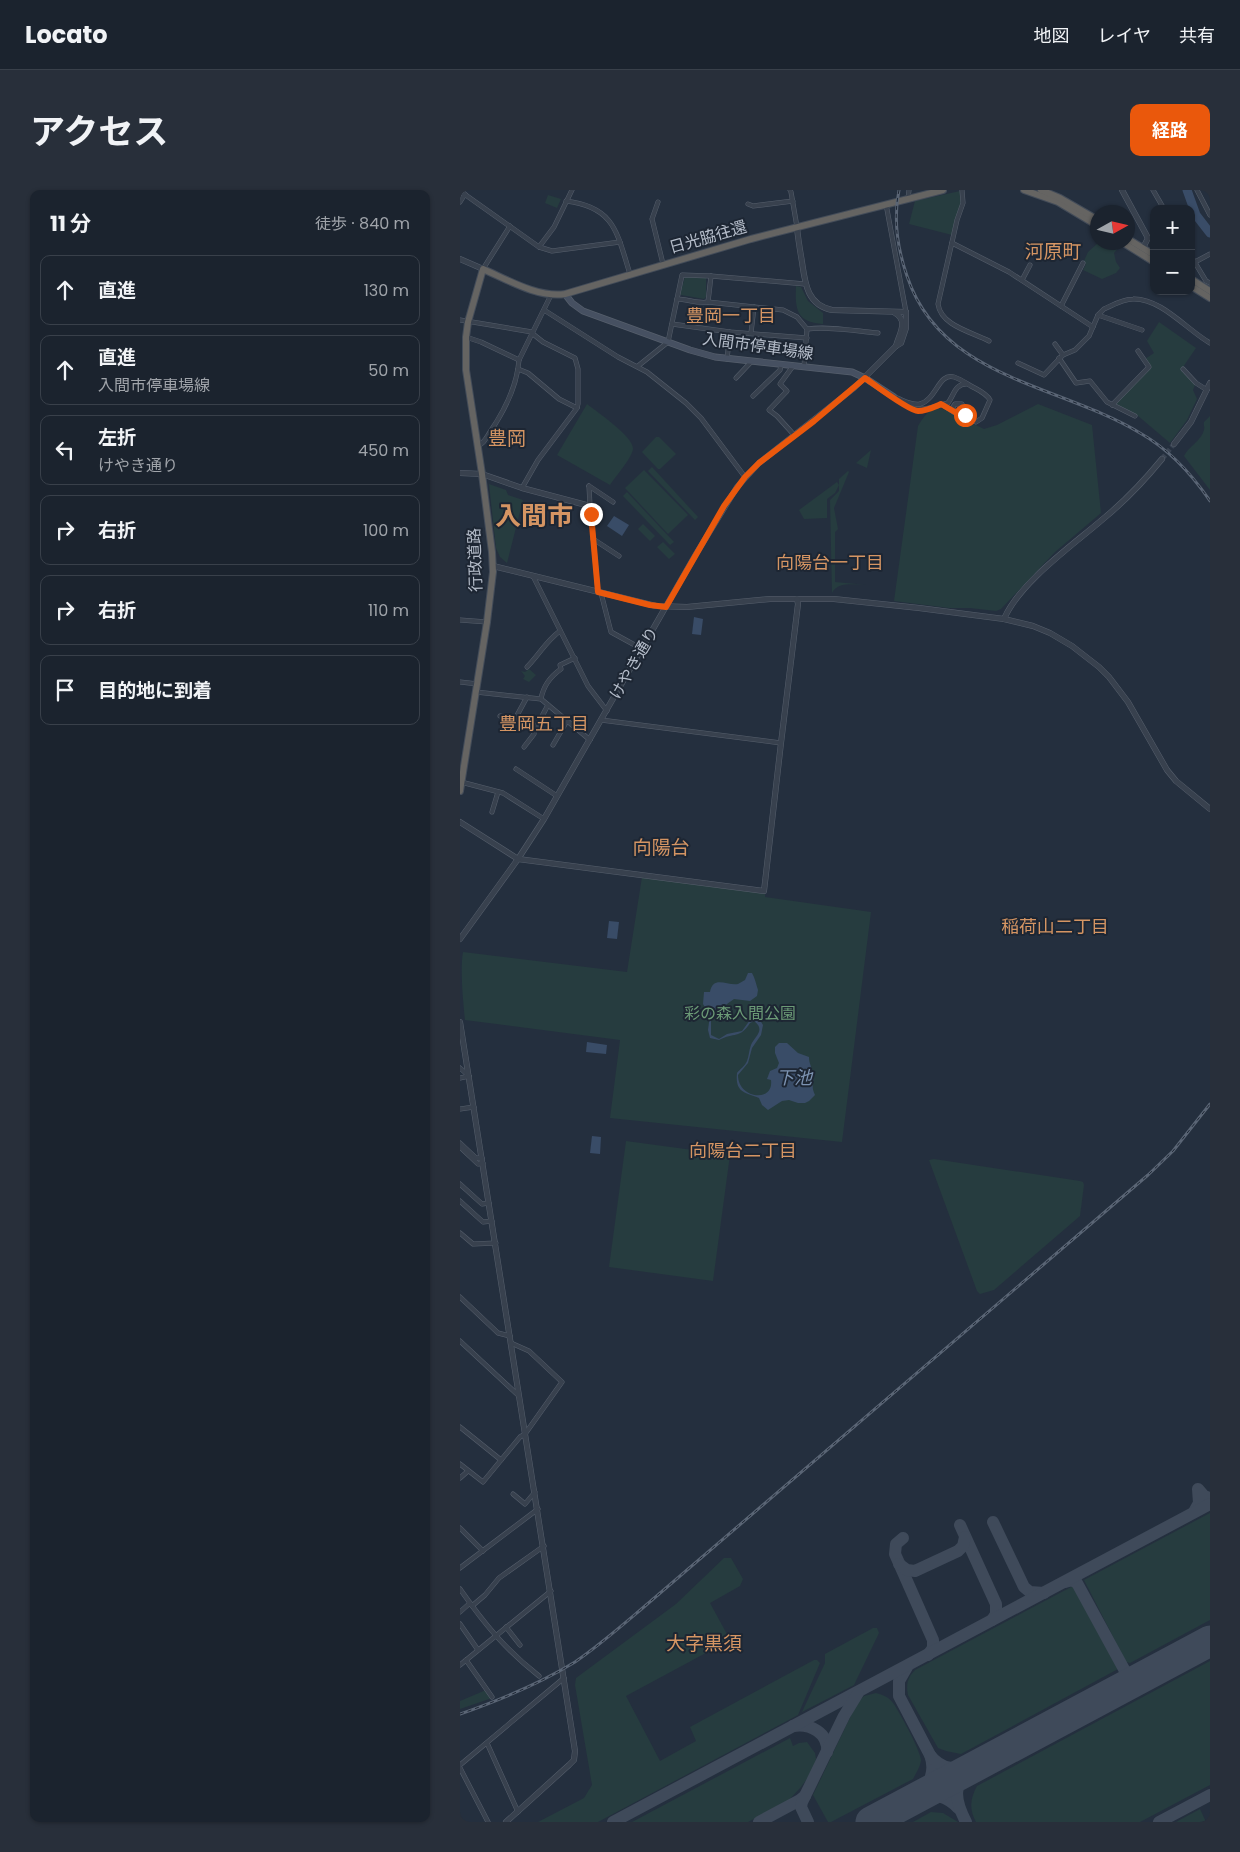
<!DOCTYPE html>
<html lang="ja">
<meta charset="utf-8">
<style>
:root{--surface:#1b232e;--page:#282f3a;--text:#f1f3f6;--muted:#a0a4aa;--line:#39404a;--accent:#ea580c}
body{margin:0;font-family:Poppins,"Noto Sans JP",sans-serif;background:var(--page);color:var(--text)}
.controls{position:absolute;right:15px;top:15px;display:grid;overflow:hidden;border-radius:10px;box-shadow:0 1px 4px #0004}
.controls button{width:45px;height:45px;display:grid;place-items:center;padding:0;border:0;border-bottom:1px solid var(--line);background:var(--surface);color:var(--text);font:25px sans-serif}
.compass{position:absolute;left:630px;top:15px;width:45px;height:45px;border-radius:50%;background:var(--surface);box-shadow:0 1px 4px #0004;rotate:82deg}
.stop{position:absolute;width:15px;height:15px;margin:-11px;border:4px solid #ea580c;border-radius:50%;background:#fff}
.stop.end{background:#ea580c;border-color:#fff;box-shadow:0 1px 5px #0008}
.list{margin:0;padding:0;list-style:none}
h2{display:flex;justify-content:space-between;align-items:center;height:65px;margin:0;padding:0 20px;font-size:21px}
h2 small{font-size:16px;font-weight:400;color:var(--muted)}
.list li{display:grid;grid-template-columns:32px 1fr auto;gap:15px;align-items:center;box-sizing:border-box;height:70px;margin:0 10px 10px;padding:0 10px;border:1px solid var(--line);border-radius:10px}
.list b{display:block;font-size:19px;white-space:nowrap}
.list p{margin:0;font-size:16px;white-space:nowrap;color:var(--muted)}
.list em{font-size:16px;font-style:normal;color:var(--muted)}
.icon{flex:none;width:28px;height:28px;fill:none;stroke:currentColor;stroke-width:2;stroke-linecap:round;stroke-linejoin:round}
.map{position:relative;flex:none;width:750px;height:1632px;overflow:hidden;border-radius:10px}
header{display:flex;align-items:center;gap:30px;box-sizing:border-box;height:70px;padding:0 25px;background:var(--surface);border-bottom:1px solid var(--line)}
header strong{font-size:24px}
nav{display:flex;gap:28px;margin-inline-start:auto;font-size:18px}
.intro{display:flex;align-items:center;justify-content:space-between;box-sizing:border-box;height:120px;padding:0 30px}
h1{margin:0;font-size:35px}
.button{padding:12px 22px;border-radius:10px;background:var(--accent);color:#fff;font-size:18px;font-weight:700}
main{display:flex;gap:30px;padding:0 30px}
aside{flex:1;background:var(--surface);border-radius:10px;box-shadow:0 1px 4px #0004}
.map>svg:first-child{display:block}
.green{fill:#263c3f}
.water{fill:#394c67}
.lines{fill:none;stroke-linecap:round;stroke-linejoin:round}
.river{stroke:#394c67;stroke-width:9}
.taxiway{stroke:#3f4a5a;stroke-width:12}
.runway{stroke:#3f4a5a;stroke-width:31}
.tertiary-tunnel{stroke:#3a4453;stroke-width:5;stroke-dasharray:5 2.5;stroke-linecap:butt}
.minor-casing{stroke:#565f6c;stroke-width:5}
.tertiary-casing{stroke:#565f6c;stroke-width:6}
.secondary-casing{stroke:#565f6c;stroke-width:7}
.trunk-casing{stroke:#434c59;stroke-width:8}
.minor{stroke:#38414e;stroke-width:4}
.tertiary{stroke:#38414e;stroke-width:5}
.secondary{stroke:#465061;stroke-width:5.5}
.trunk{stroke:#656462;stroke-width:6}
.rail-casing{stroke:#5a6575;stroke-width:3}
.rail{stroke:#1d2633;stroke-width:1;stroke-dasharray:4;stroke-linecap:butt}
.route{stroke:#ea580c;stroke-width:6}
.labels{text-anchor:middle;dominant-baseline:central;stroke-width:4;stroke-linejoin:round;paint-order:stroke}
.street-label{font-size:16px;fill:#b4bcc9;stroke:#1d2633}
.park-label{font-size:16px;fill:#6b9a76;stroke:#1d2633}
.neighbourhood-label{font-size:18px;fill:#d59563;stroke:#1d2633}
.water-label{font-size:18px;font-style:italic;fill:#7c92b1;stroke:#1d2633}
.quarter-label{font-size:19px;fill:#d59563;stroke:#1d2633}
.town-label{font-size:26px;font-weight:bold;fill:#d59563;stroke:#1d2633}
</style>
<header>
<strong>Locato</strong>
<nav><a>地図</a><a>レイヤ</a><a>共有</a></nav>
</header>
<div class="intro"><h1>アクセス</h1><a class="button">経路</a></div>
<main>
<aside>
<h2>11 分<small>徒歩 · 840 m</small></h2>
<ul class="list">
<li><svg class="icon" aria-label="ahead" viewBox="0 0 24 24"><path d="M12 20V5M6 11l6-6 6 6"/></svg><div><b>直進</b></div><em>130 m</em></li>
<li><svg class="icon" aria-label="ahead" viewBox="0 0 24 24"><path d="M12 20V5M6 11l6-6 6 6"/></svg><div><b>直進</b><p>入間市停車場線</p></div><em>50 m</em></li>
<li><svg class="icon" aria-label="left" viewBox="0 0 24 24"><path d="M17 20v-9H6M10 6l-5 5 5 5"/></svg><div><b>左折</b><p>けやき通り</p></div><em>450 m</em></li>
<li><svg class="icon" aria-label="right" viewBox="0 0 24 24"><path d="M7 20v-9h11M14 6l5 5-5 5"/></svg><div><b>右折</b></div><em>100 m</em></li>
<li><svg class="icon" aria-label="right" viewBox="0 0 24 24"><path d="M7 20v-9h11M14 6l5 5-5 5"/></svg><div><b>右折</b></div><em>110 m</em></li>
<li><svg class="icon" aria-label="arrive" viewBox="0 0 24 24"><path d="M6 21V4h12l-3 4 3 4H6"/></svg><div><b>目的地に到着</b></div></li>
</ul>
</aside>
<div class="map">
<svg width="750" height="1632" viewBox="0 0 750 1632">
<rect width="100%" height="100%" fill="#242f3e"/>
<g class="green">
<path d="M500,1L501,12L492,45L449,34L455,11Z"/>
<path d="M88,5L101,9L97,18L85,13Z"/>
<path d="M638,53H655L660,56L654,63L656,72L660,78L656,83L642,89L623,80L626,74L623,73L628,62Z"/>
<path d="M225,87L246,88V107L244,109L221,105L220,104Z"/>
<path d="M336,96L341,97L348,111L363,123V134C336,132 335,119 336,96Z"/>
<path d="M699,132L736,158L721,180L735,195L733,200L737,209L727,230L710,253L677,225L656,214L690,177L685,169L694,163L687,151Z"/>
<path d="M127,214C137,222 174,247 173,259C172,268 155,287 150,295L97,265Z"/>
<path d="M578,214L632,235L641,323L595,362L541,419L536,421L510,418H489L434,411L458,236C464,226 468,220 479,217L524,239L537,235Z"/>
<path d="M750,226V300L724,266C728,257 742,250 744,240C745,237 743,234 744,232Z"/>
<path d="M196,247H199L216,264L200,279H198L182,262Z"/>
<path d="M411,260L407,278L396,273Z"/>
<path d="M192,277L238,327L235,330L188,281Z"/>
<path d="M184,280L228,325L208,344L165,298Z"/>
<path d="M388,281L389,282L374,318L378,339L375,342V392L407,395C396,395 378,391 372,403L370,310L379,301V289Z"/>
<path d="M377,292L379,295L375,303L367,309V328L344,329L339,320Z"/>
<path d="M29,294L46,300L48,305L63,310L47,373L40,367L36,358Z"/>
<path d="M167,302L214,352L210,355L163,306Z"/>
<path d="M183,334L195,346L190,351L178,339Z"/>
<path d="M203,352L215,364L209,369L197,357Z"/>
<path d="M69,479L76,485L69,492L63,489L65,486L61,481L65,482Z"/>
<path d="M182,687L305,702V707L411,722L382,952L150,928L160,850L5,830C3,812 0,778 3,762L167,782Z"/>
<path d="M166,951L270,965L253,1091L149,1077Z"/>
<path d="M474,969L620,991L623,992L624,995L620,1026L534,1100L520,1104L517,1101L469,970Z"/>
<path d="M750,1323V1430L670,1473L666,1472L624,1390Z"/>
<path d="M264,1368H271L283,1389L280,1396L250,1413L268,1446V1451L166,1506L200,1571L236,1551L230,1537L354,1470H357L360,1473L338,1525L138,1632H78L124,1608L132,1595L115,1495L116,1488L216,1414Z"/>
<path d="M613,1396L658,1479L501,1564L486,1561L478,1558L448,1505C446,1495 447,1488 455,1480Z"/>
<path d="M413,1438H417L419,1443L394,1495L342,1522L365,1473V1464Z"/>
<path d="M750,1471V1595L680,1632H516C509,1619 510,1609 517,1596Z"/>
<path d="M26,1500L32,1508L0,1519V1511Z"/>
<path d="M416,1503C423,1505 429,1507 433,1513C439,1521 462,1563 461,1571C460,1577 456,1583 453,1589L371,1632H368L353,1605L397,1513L404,1506Z"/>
<path d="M330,1548L333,1556L339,1553L347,1552L355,1563L356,1569L355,1578L341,1597L328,1611L288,1632H172Z"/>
<path d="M740,1619L746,1632H716Z"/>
<path d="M471,1622L483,1623L498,1632H453Z"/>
</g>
<g class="water">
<path d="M154,326L169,335L162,346L147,336Z"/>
<path d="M234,427L243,429L241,445L232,444Z"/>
<path d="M149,731L159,732L157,749L147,748Z"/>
<path d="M288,783H292C295,788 296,794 298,800L297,806L290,811L274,809L260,819L254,821L251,826V845L259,849L267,844L282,841L290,830C296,828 300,829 303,835L301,845L292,858L288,873L278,885C278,909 314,913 311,890L307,889L310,881L317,878L319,873L315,863V857L319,853H327L338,863L349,867C349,874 352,877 353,884C355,892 350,895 355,905L349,911L345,913H338L329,910L322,911L308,920L302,915L299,908C285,902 275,903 277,883C280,879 285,876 287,871C289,866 289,860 291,855C295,846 306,840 294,831L290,833C280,849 274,842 259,850L250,848L248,840L250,825L243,814L244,802H250C253,785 267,796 278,794L285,790Z"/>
<path d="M127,852L147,855L146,864L126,862Z"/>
<path d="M132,946L141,947L140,964L130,963Z"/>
</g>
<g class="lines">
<path class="river" d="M727,0L736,25L750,43"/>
<g class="taxiway">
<path d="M734,1322L739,1313L738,1299L744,1306L750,1308"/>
<path d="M533,1332L564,1397L570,1402L584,1403"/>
<path d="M500,1335L536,1414V1424L532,1430"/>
<path d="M443,1348L436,1354L435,1364L473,1450V1458L468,1465"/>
<path d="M439,1374L447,1380L455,1381L498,1361L503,1356L505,1347"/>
<path d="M605,1392L612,1390L617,1393L665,1481L672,1486H684"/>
<path d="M447,1477L439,1491V1506L470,1565C476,1581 470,1594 458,1607"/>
<path d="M333,1536C350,1533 369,1543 367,1562"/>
<path d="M470,1565C481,1580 497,1580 513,1577"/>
<path d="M458,1607C473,1602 488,1607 498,1618"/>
<path d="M153,1632L750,1314"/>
<path d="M299,1632L340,1610L345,1606"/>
<path d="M348,1632L341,1617L342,1612L384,1526L398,1503"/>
<path d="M506,1632C495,1611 491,1593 513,1577"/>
<path d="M699,1632L750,1605"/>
</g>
<path class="runway" d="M411,1632L750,1451"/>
<path class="tertiary-tunnel" d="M702,269L714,254"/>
<defs>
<g id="minor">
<path d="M330,0L331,2L337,37"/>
<path d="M502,0L503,13L497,30L478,114C481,136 512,142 529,151"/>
<path d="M693,0L704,19"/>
<path d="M737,0L750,25"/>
<path d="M0,1L79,57L92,61L160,52"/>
<path d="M448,9L449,0"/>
<path d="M106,11C155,17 157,43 170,84"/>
<path d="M0,12L5,4"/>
<path d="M198,12L192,29L203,74"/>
<path d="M288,14L293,16L333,11"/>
<path d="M426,14L446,122"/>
<path d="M492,53L549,82L633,137"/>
<path d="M79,57L94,37L112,0"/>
<path d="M731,66L746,91L750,93"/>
<path d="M735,72L750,64"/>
<path d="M23,79L50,36"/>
<path d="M562,90L570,75"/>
<path d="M217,109C227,109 238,114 248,112L323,120L337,127L347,139L344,176"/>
<path d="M248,112L251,86"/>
<path d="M601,116L623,73"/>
<path d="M84,120L158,167L187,182L226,213L241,228L285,287"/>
<path d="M638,125L682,140"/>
<path d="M0,130L72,142"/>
<path d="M212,134L270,142L347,148"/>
<path d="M347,139C369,136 395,141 418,143"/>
<path d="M291,143L294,117"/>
<path d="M6,147L21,152L59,170"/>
<path d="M595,154L603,165"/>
<path d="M599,168L616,193L630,191L647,212L675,226"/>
<path d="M267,169L270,142"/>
<path d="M558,173L584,185L603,165L615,160L629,146L638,125L644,119C653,115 663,109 673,109C701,108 727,140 750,153"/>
<path d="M178,176L208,152L222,85L251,86L345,94"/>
<path d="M333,176L320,194L327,201L309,220L317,226L335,246"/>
<path d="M58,179L68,183L99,209L117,218"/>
<path d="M723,179L736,193L747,200"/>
<path d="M276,188L291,172"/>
<path d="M293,206L320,180L321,175"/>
<path d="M434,207C441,209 452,216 460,214C476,210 479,182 494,187C500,189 506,193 511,196C518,200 526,203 530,210L522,228L516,232L495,223L481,214"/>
<path d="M436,208C456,225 465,219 488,213C494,205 495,194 506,194"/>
<path d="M652,215L689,177L678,161"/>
<path d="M494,222L493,217L495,214H502L507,229"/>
<path d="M17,256C24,254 26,248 30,242C45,220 57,197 59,170L91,105"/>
<path d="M129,296L153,312"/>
<path d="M129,296L130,316"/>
<path d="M62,298L78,270L117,218L118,214V179L115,168L83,152L73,144"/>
<path d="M131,324L138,402"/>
<path d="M133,349L159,366"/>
<path d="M73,386L128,496L147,521"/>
<path d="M141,403L151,442L182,459"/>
<path d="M0,430L27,432"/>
<path d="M67,477C79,465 86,451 100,441"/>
<path d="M0,492L18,494"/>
<path d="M16,502L81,509L130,550"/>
<path d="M67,507L55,529L74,541L88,515"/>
<path d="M81,509C83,497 91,486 101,479L100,475L115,468"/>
<path d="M40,526L55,529"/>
<path d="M141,530L321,553"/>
<path d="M93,555L107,531"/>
<path d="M64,557L74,544V541"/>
<path d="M56,579L97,606"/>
<path d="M1,592L43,603L84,629"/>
<path d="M32,622L38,602"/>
<path d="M0,878L9,886"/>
<path d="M0,888L9,886"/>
<path d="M0,919L14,917"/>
<path d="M0,953L16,968H22"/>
<path d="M0,957L18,974L23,973"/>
<path d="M0,994L22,1014L29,1013"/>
<path d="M0,1011L23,1032L32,1031"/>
<path d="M0,1043L13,1054L36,1053"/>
<path d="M0,1107L38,1143L50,1146"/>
<path d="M0,1151L59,1206"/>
<path d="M0,1237L41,1270"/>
<path d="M0,1274L23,1292L60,1247L65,1244L102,1192L69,1161L51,1153"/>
<path d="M0,1288L8,1281"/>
<path d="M53,1304L65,1314L75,1302"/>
<path d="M0,1338L23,1361"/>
<path d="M0,1378L78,1319"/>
<path d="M0,1399C25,1435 45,1459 79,1486"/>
<path d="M12,1416L25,1405L39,1388L84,1356"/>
<path d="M0,1422L10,1413"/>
<path d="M0,1434L18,1460"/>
<path d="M46,1437L60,1455"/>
<path d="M6,1470L32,1507"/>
<path d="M0,1475L91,1401"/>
<path d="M27,1553L58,1622"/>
<path d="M0,1575L104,1488"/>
<path d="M0,1578L28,1632"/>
</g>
<g id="tertiary">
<path d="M662,0L688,48L683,58"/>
<path d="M0,69L23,79"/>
<path d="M435,123C449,131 439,144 436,156"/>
<path d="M714,254L731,232L750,193"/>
<path d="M0,283L22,284L62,298L130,316L131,324"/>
<path d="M33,376L196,416L227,417L310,409H374L459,418L544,429L573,436L590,443L612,456L639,477L649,487L668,512L707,580L716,591L750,619"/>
<path d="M544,429C560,392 613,355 643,329C665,311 684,291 702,269"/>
<path d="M0,632L58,669L304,701L321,553L338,414L337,409"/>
<path d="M0,749L58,669L84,629L236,364L277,297L299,273L394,198L436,156L441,153L446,138V122L372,120C347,115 345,93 342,72C340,60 338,49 337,37"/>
<path d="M0,832L115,1561L114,1570L109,1575L46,1632"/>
</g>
<path id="secondary" d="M105,104L112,113L123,121L230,160L255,167L392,182L405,188L434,207"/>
<g id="trunk">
<path d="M564,0L598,12L638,36"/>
<path d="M581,0L600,8L638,30"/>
<path d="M668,49L694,65"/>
<path d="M662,52L694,72"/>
<path d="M731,89L750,101"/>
<path d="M731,96L750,108"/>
<path d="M0,601L27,432L33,382L32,362L22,284L6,180V147L8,132L23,79C48,90 78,108 105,104L291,49L483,0"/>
</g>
</defs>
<use href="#minor" class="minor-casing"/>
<use href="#tertiary" class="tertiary-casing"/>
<use href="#secondary" class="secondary-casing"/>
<use href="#trunk" class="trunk-casing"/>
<use href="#minor" class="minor"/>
<use href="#tertiary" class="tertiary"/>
<use href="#secondary" class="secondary"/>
<use href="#trunk" class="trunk"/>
<defs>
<g id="rail">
<path d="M439,0C433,30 437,57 447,86C481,189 599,194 680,243C710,260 731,283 750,311"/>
<path d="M0,1524C40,1510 79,1494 115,1472C137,1457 158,1439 178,1422L688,985L713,961L750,914"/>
</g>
</defs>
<use href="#rail" class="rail-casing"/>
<use href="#rail" class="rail"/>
</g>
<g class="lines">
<path class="route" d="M131,324L138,402L190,415L206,417L264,316L285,287L299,273L354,231L405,188C415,195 449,221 458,221C466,221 474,217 481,214L507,229L505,225"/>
</g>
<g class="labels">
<g class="street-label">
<text transform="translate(248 47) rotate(-16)">日光脇往還</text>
<text transform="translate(298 156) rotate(8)">入間市停車場線</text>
<text transform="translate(15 370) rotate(-92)">行政道路</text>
<text transform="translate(174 473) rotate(-60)">けやき通り</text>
</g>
<g class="park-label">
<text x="280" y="823">彩の森入間公園</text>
</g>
<g class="neighbourhood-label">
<text x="271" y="125">豊岡一丁目</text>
<text x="370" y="372">向陽台一丁目</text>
<text x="84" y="533">豊岡五丁目</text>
<text x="595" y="736">稲荷山二丁目</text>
<text x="283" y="960">向陽台二丁目</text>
</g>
<g class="water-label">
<text x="334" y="887">下池</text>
</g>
<g class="quarter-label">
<text x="593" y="61">河原町</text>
<text x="47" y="248">豊岡</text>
<text x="201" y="657">向陽台</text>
<text x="244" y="1453">大字黒須</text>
</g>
<g class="town-label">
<text x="74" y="326">入間市</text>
</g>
</g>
</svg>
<div class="controls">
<button>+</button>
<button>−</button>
</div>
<svg class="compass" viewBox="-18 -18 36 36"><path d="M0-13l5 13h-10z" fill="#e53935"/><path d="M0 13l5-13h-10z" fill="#a0a4aa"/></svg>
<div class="stop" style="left:505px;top:225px"></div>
<div class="stop end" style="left:131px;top:324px"></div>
</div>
</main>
